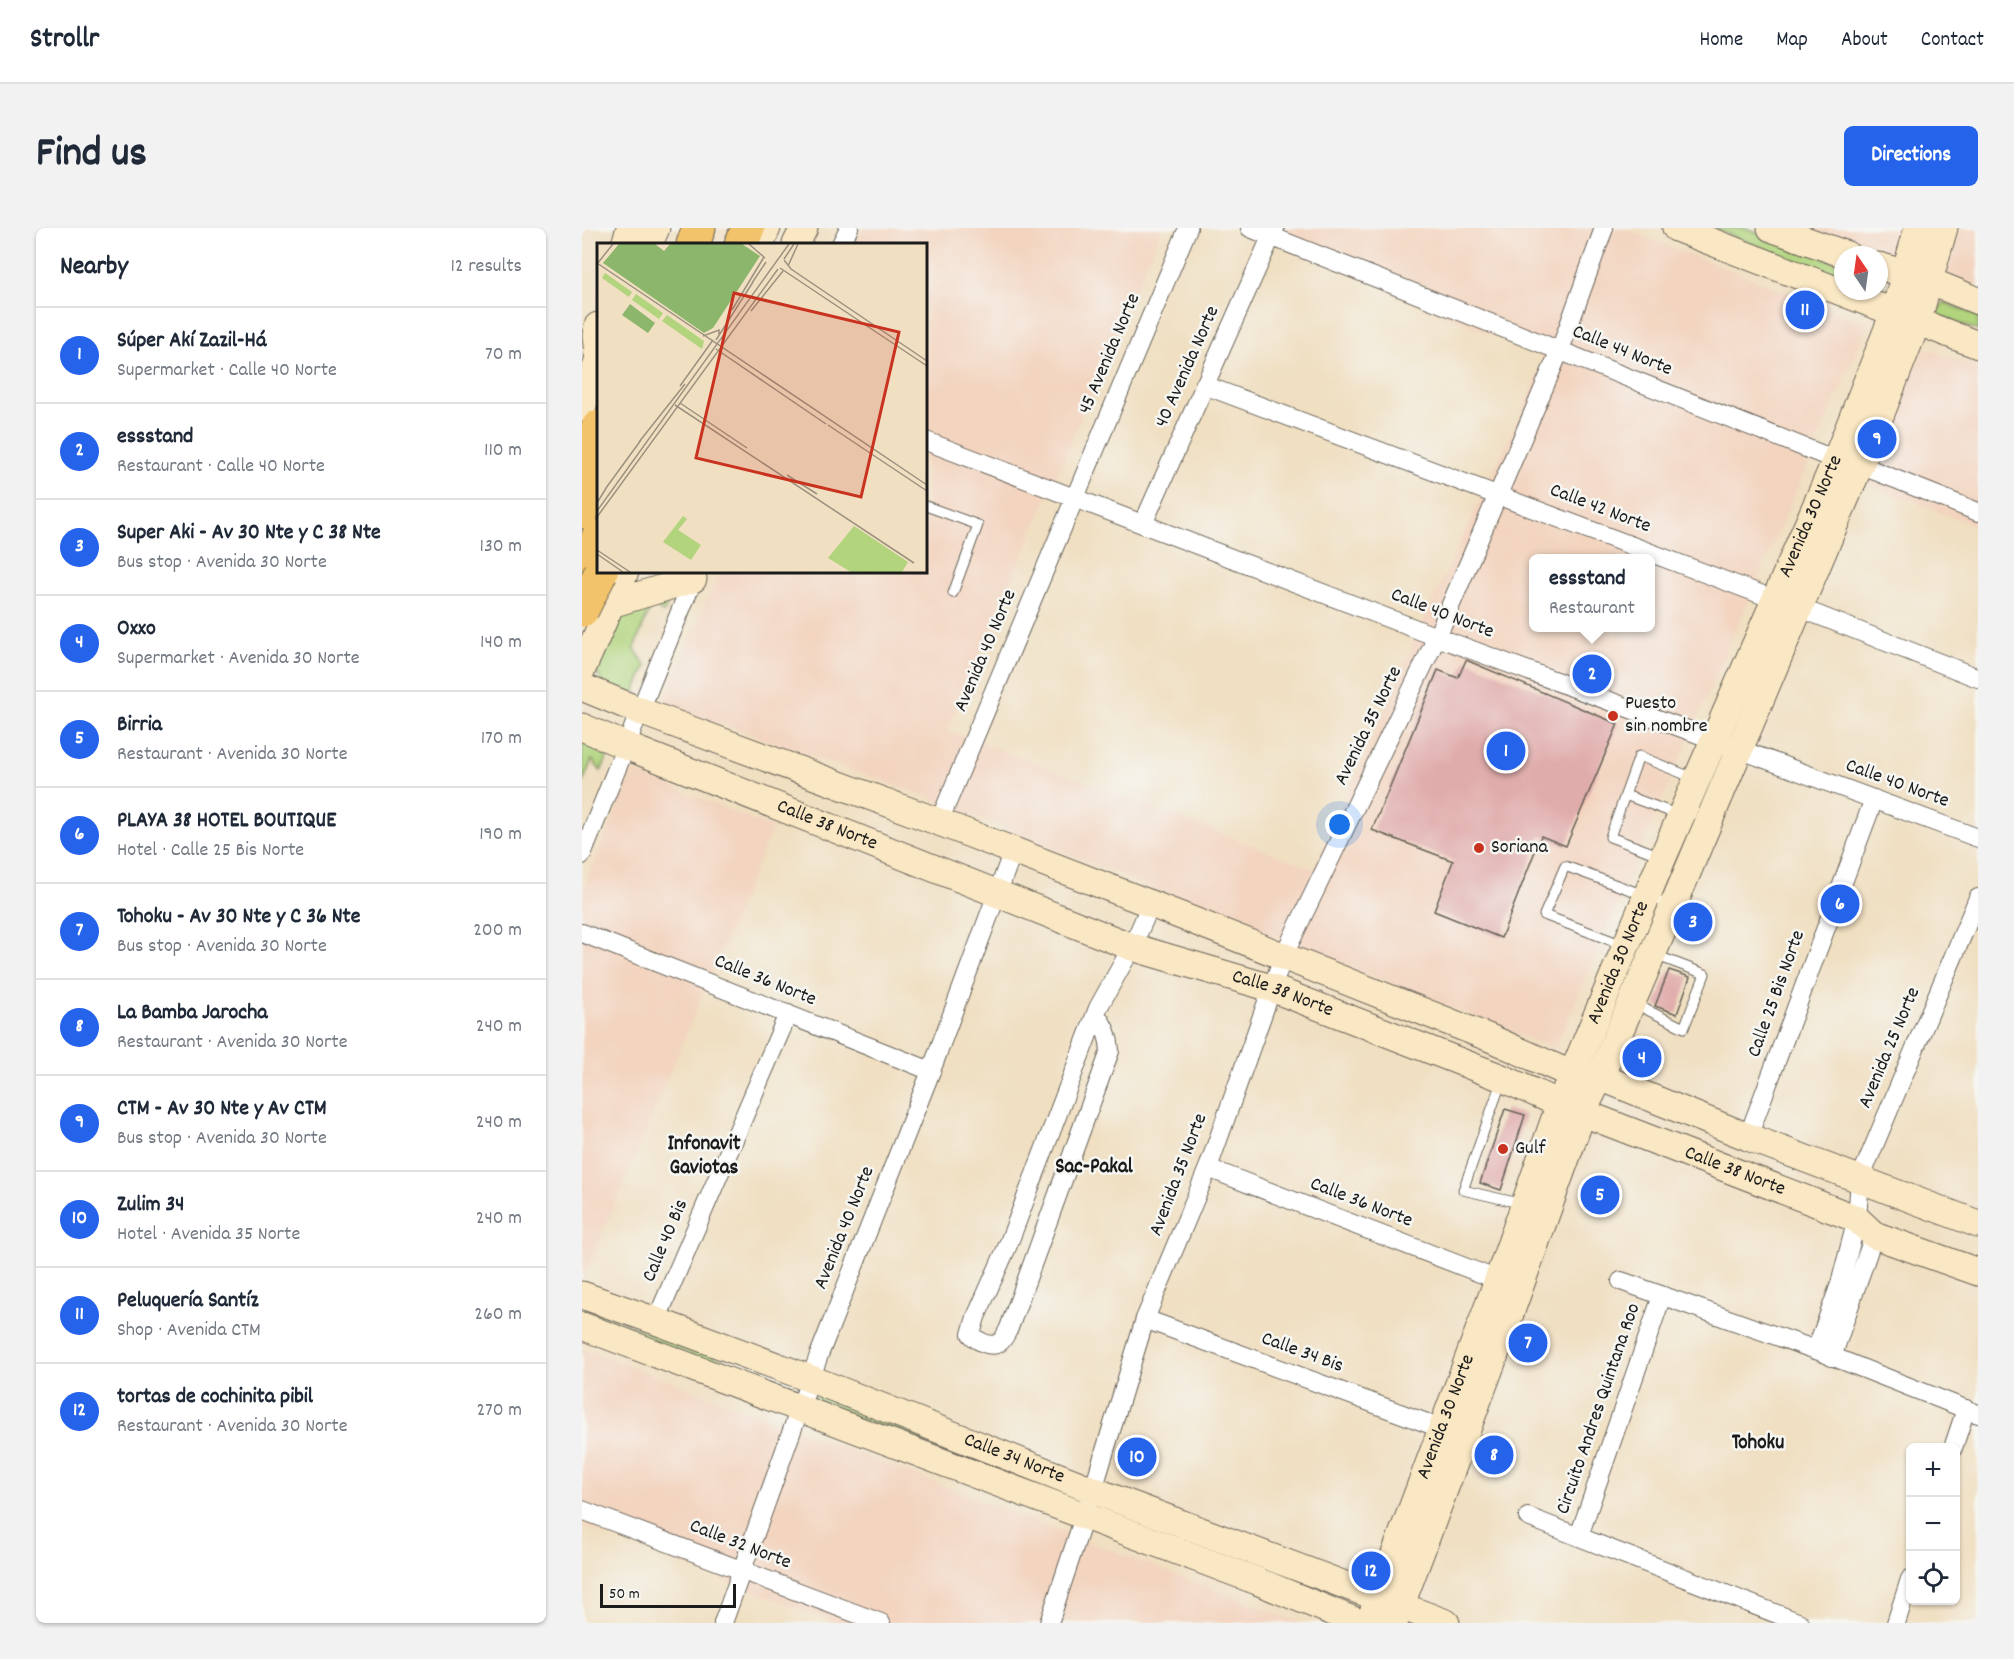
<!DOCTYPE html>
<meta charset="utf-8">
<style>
:root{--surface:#fff;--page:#f2f2f3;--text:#1f2937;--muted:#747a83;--line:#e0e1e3;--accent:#2563eb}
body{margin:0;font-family:Dekko,sans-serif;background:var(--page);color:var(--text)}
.controls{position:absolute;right:18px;bottom:18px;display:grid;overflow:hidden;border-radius:9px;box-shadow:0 2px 4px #0004}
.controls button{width:54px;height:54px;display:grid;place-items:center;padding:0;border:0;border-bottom:2px solid var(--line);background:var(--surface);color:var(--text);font:30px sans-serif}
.compass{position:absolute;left:1252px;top:18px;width:54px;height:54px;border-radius:50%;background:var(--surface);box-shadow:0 2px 4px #0004;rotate:347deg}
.scale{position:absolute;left:18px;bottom:15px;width:136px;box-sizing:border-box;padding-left:6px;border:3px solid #1c1c1c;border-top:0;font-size:16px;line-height:21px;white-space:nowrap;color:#1c1c1c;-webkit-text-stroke:4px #f6f6f2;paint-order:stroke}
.you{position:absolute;left:758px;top:597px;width:21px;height:21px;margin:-15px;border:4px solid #fff;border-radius:50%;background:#1a73e8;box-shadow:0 0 0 9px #1a73e833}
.badge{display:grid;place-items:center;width:39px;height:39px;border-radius:50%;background:var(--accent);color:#fff;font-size:20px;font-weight:700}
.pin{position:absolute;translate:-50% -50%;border:3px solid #fff;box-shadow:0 2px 6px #0006}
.popup{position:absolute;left:947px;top:326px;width:126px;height:78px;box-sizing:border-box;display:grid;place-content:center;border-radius:9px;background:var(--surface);filter:drop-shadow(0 2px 4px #0005);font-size:20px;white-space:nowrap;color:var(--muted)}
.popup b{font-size:22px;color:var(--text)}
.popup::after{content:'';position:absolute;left:50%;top:100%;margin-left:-12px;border:12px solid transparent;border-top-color:var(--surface)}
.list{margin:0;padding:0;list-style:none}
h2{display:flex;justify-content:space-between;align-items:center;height:78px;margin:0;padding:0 24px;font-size:26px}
h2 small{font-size:20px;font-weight:400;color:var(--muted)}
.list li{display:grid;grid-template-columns:39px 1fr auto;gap:18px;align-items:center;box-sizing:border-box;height:96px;padding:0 24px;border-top:2px solid var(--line)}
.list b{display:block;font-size:22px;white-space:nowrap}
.list p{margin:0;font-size:20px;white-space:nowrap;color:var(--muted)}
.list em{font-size:20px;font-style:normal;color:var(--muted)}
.icon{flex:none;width:33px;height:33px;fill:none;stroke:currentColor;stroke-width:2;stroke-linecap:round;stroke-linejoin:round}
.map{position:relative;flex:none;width:1396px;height:1395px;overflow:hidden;border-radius:9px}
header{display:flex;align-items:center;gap:36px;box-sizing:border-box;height:84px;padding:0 30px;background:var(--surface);border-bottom:2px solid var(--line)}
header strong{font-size:28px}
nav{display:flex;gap:33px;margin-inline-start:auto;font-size:21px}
.intro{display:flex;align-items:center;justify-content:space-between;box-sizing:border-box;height:144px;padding:0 36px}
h1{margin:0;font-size:42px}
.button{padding:15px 27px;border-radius:9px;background:var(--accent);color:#fff;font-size:21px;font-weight:700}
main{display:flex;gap:36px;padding:0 36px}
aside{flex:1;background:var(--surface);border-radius:9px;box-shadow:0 2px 4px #0004}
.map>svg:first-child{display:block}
.built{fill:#f3d4bf;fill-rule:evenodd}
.green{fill:#b1d47d;stroke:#66784c;stroke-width:1.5}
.building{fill:#e0acab}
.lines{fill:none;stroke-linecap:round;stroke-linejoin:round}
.lane-casing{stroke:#666056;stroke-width:11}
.street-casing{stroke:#666056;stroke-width:20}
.secondary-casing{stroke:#666056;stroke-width:29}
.highway-casing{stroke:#666056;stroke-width:35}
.lane{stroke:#fff;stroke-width:9}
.street{stroke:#fff;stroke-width:18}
.secondary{stroke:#fae7c3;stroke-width:27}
.highway{stroke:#f2c36a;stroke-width:33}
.highway-bridge-casing{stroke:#666056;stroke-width:35;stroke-linecap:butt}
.highway-bridge{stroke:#f2c36a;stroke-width:33}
.poi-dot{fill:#c8321e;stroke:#f6f6f2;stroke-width:2}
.labels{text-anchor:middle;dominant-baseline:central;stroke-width:5;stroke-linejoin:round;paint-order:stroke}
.street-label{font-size:20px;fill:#1c1c1c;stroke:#f6f6f2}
.poi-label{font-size:20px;fill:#1c1c1c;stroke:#f6f6f2;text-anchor:start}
.neighbourhood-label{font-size:21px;font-weight:bold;fill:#1c1c1c;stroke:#f6f6f2}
.inset-road{fill:none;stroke:#9b917f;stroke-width:1.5}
.view{fill:#c8321e;fill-opacity:0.15;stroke:#c8321e;stroke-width:3}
.inset-edge{fill:none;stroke:#1c1c1c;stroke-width:3}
</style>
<header>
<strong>Strollr</strong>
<nav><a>Home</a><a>Map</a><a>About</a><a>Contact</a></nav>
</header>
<div class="intro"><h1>Find us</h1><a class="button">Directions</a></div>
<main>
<aside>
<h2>Nearby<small>12 results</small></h2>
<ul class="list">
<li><span class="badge">1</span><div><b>Súper Akí Zazil-Há</b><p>Supermarket · Calle 40 Norte</p></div><em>70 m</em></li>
<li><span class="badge">2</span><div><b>essstand</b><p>Restaurant · Calle 40 Norte</p></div><em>110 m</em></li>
<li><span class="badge">3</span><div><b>Super Aki - Av 30 Nte y C 38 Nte</b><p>Bus stop · Avenida 30 Norte</p></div><em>130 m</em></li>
<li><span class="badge">4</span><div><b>Oxxo</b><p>Supermarket · Avenida 30 Norte</p></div><em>140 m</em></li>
<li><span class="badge">5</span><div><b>Birria</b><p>Restaurant · Avenida 30 Norte</p></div><em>170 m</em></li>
<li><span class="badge">6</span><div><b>PLAYA 38 HOTEL BOUTIQUE</b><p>Hotel · Calle 25 Bis Norte</p></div><em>190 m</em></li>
<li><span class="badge">7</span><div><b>Tohoku - Av 30 Nte y C 36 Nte</b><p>Bus stop · Avenida 30 Norte</p></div><em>200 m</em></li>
<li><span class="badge">8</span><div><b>La Bamba Jarocha</b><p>Restaurant · Avenida 30 Norte</p></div><em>240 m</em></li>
<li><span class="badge">9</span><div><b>CTM - Av 30 Nte y Av CTM</b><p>Bus stop · Avenida 30 Norte</p></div><em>240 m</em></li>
<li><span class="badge">10</span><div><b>Zulim 34</b><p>Hotel · Avenida 35 Norte</p></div><em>240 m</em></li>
<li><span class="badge">11</span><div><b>Peluquería Santíz</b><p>Shop · Avenida CTM</p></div><em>260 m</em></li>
<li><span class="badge">12</span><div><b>tortas de cochinita pibil</b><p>Restaurant · Avenida 30 Norte</p></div><em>270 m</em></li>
</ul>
</aside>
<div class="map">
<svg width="1396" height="1395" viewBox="0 0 1396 1395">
<rect width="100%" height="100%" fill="#f6f6f2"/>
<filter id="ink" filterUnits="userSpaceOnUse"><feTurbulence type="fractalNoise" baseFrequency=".0167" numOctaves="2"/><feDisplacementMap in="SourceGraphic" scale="12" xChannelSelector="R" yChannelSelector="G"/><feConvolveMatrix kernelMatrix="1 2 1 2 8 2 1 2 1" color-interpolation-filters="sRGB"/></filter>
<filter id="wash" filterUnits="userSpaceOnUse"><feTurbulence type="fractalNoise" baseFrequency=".008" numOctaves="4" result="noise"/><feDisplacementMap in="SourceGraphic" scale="24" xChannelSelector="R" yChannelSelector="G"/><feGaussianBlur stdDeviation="1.35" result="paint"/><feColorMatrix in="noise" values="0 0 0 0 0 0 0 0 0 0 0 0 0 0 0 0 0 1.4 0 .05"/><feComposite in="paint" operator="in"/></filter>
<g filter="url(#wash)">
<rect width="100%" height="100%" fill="#f0dfc1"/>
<g class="built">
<path d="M281,0H580L366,502L732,641L839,398L964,131L668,0H1040L1286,96L973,821L340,567L81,475L137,344H344V16H274ZM952,330H1068V400H952Z"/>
<path d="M1230,0H1317L1309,31Z"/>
<path d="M1379,0H1396V57L1365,45Z"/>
<path d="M1342,119L1396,140V299L1282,255Z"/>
<path d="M51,543L190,600L0,1055V663Z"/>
<path d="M0,1120L719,1395H254L0,1297Z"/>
</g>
<g class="green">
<path d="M1130,0H1164L1261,37V51Z"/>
<path d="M1361,74L1396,88V103L1359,88L1356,84Z"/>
<path d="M90,364L82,385L70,376L52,420L64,438L51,468L21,456L13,441L40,381Z"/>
<path d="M0,515L27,526L19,543L10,532L0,556Z"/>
<path d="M0,1080L209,1157L213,1160L211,1164L0,1087Z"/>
<path d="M233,1166L495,1269L490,1271L231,1174Z"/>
</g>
<g id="blocks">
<g class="building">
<path d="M884,432L1036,496L984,618L959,608L919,710L852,683L871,633L790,602L856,442L876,450Z"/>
<path d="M1087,742L1108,749L1095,786L1073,778Z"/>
<path d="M923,881L943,887L919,962L898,955Z"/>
</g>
</g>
</g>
<g filter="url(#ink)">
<use href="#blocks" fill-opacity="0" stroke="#666056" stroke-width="1.5"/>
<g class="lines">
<defs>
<g id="lane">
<path d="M344,278L396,297L371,365"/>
<path d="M1043,567L1097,587"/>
<path d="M1079,628L1028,609L1057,528L1114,551"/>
<path d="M1041,717L962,687L983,638L1089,677"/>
<path d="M1053,776L1102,800L1123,746L1073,727"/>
<path d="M920,852L881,962L941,976"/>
</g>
<g id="street">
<path d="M668,0L1254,232L1278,237L1396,284"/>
<path d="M259,16L267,0"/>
<path d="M622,157L1194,372L1218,380L1396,450"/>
<path d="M344,213L855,409L1396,610"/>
<path d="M561,296L693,0"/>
<path d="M357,594L606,0"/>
<path d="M0,627L114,344"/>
<path d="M0,705L349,843"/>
<path d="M514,786C523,799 527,808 528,823L427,1100C425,1104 422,1111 418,1114C409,1121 395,1113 389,1106L394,1089L426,1017L516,780L550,719L569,676"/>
<path d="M1166,909L1292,571"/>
<path d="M626,940L916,1052"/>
<path d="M1039,1053L1234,1122L1396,1186"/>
<path d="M563,1091L861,1201"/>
<path d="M74,1093L206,786"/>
<path d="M1234,1122L1258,1056L1275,991L1278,951L1396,670"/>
<path d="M1250,1129L1292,1007"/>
<path d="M1371,1220L1384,1181"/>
<path d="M0,1282L299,1395"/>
<path d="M946,1289L1218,1395"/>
<path d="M997,1308L1080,1068"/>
<path d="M141,1395L237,1127L349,843L431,623"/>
<path d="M467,1395L511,1262L563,1091L626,940L701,729L855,409L978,122L1022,0"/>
<path d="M1314,1395L1328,1351"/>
</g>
<g id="secondary">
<path d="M1094,0L1396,117"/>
<path d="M1189,0L1265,27"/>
<path d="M43,16L48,0"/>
<path d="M67,16L74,0"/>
<path d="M178,16L185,0"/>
<path d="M214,16L222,0"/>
<path d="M1297,38L1347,53L1396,73"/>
<path d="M16,98L14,107L16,126"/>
<path d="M0,180L16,134"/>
<path d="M0,378L29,376L111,351"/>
<path d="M0,441L43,344"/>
<path d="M0,459L58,483L357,594L569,676L908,810L991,847L1018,849L1166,909L1396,996"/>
<path id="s1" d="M0,499L44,518L550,719L689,760L920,850L978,876L1275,991L1292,1007L1396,1044"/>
<path id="s2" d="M0,1067L74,1093L229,1151L526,1268L864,1395"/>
<path d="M0,1098L675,1353L778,1395"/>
<path id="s3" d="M787,1395L916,1052L978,876L1081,629L1254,232L1312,85L1336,0"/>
<path d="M812,1395L920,1108L1001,883L1018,849L1091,678L1292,203L1335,94L1362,0"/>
</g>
<g id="highway">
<path d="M111,16L117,0"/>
<path d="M159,16L166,0"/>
<path d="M0,241L16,199"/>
<path d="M0,284L16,245"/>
<path d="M0,350L16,309"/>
</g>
</defs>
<use href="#lane" class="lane-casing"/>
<use href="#street" class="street-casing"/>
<use href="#secondary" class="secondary-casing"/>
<use href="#highway" class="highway-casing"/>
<use href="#lane" class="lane"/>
<use href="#street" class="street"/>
<use href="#secondary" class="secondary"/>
<use href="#highway" class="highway"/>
<defs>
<path id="highway-bridge" d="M0,382L19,344"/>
</defs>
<use href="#highway-bridge" class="highway-bridge-casing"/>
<use href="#highway-bridge" class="highway-bridge"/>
</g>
</g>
<g class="poi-dot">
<circle cx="1031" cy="488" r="6"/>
<circle cx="897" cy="620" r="6"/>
<circle cx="921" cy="921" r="6"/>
</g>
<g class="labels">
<g class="street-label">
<text transform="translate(1040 123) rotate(22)">Calle 44 Norte</text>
<text transform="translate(528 126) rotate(-67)">45 Avenida Norte</text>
<text transform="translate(606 139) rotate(-66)">40 Avenida Norte</text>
<text transform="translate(1018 281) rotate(21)">Calle 42 Norte</text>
<text stroke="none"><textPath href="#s3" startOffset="1192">Avenida 30 Norte</textPath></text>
<text transform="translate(860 386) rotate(21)">Calle 40 Norte</text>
<text transform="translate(404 423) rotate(-67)">Avenida 40 Norte</text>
<text transform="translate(787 498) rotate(-64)">Avenida 35 Norte</text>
<text transform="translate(1315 556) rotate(20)">Calle 40 Norte</text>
<text stroke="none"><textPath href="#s1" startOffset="264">Calle 38 Norte</textPath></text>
<text stroke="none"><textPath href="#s3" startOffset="706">Avenida 30 Norte</textPath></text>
<text transform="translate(183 753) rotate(22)">Calle 36 Norte</text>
<text transform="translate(1195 766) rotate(-70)">Calle 25 Bis Norte</text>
<text stroke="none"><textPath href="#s1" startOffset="750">Calle 38 Norte</textPath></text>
<text transform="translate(1308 820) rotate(-67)">Avenida 25 Norte</text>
<text stroke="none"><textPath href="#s1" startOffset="1236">Calle 38 Norte</textPath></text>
<text transform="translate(597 947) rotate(-69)">Avenida 35 Norte</text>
<text transform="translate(779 975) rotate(21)">Calle 36 Norte</text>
<text transform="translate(263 1000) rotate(-68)">Avenida 40 Norte</text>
<text transform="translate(84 1013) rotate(-67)">Calle 40 Bis</text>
<text transform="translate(720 1125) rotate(20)">Calle 34 Bis</text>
<text transform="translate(1017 1181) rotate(-71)">Circuito Andres Quintana Roo</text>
<text stroke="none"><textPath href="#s3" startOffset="220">Avenida 30 Norte</textPath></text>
<text stroke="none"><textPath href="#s2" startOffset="462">Calle 34 Norte</textPath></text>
<text transform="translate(158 1317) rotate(21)">Calle 32 Norte</text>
</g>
<g class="poi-label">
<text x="1043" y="476">Puesto<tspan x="1043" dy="23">sin nombre</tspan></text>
<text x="909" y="620">Soriana</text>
<text x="933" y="921">Gulf</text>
</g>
<g class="neighbourhood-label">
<text x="122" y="917">Infonavit<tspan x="122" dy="24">Gaviotas</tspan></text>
<text x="512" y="940">Sac-Pakal</text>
<text x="1176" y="1216">Tohoku</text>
</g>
</g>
<g transform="translate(15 15)">
<rect width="330" height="330" fill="#f0dfc1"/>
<path d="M8,30L35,49L32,54L5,35ZM39,51L66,70L62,76L35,57ZM70,72L107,98L105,106L65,78ZM86,273L90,276L81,287L104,302L94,317L66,299ZM257,283L311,319L305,329H254L231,315Z" fill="#b1d47d"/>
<path d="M22,1H58L67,8L73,1H145L163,13L116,85L107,90L6,20ZM33,61L58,80L51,90L25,72Z" fill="#8cb66c"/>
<path class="inset-road" d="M152,1L168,15M187,16L197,1M187,17L194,26L330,118M0,20L330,242M0,21L16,1M191,23L201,1M183,25L330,123M155,40L169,19M135,67L167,14M154,68L186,28M106,93L122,87V92M119,97L156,39M119,106L229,181M83,143L116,97M83,160L150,205M78,162L317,320M231,182L330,248M42,199L88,141M190,232L220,251M9,245L44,197M0,260L11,242M0,268L192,1M0,274L181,26M0,307L33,329M0,311L26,329"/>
<path class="view" d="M137,50L302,89L264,254L99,215Z"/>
<rect width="330" height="330" class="inset-edge"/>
</g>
</svg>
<div class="controls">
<button>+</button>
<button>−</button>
<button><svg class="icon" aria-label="locate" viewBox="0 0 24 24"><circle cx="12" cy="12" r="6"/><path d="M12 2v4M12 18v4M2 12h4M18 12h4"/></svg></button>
</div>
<svg class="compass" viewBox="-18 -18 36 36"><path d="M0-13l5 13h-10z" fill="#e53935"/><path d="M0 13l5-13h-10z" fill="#747a83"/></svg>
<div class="scale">50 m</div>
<div class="you"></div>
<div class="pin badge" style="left:924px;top:523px">1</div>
<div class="pin badge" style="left:1010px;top:446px">2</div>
<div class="popup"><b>essstand</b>Restaurant</div>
<div class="pin badge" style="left:1111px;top:694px">3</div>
<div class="pin badge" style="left:1060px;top:830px">4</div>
<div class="pin badge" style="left:1018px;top:967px">5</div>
<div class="pin badge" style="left:1258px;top:676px">6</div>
<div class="pin badge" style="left:946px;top:1115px">7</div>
<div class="pin badge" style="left:912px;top:1227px">8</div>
<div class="pin badge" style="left:1295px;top:211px">9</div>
<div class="pin badge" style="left:555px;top:1229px">10</div>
<div class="pin badge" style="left:1223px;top:82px">11</div>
<div class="pin badge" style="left:789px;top:1343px">12</div>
</div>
</main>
